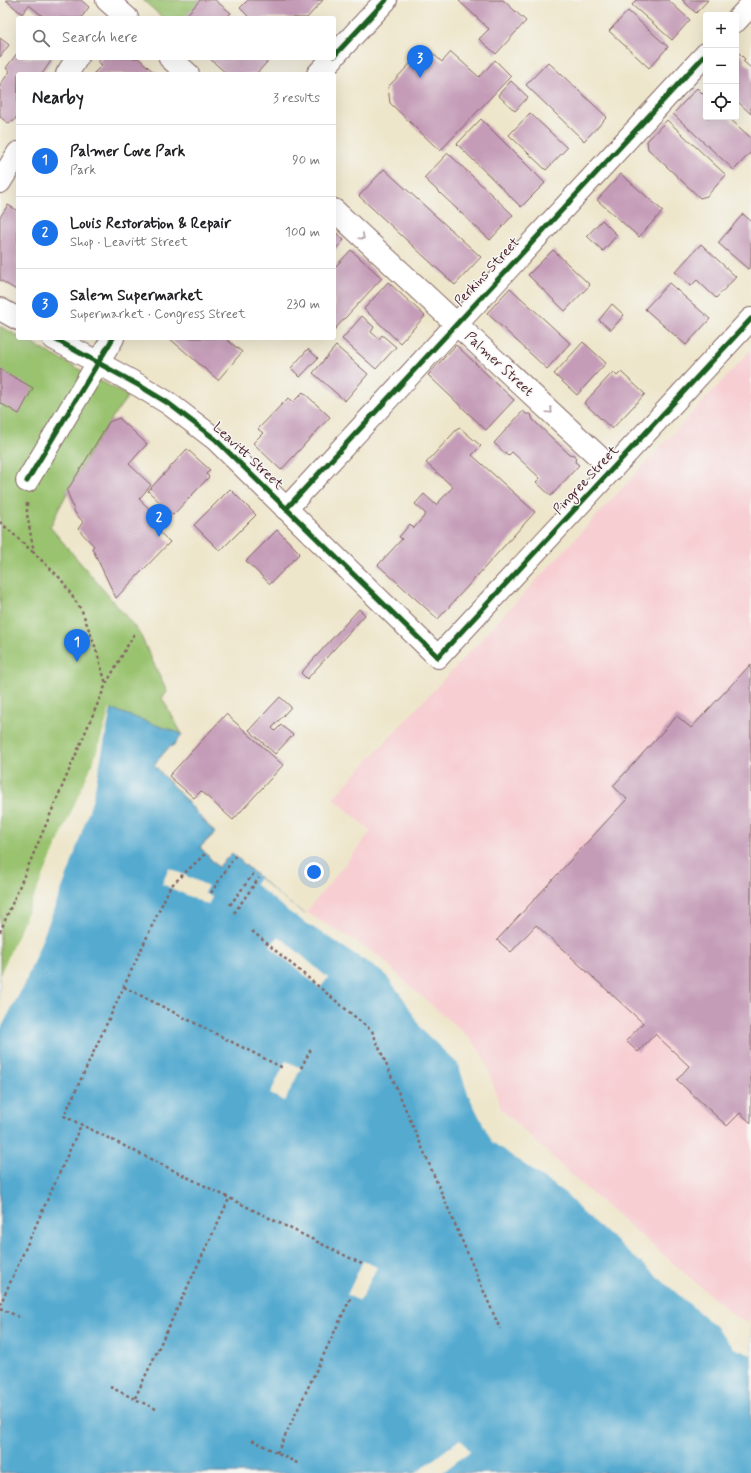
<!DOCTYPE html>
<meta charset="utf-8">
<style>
:root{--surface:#fff;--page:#f6f6f6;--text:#202124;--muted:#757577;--line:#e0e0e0;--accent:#1a73e8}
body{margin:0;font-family:Mynerve,sans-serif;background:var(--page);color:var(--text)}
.controls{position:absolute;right:12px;top:12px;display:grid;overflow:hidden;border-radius:4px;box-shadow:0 4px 16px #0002}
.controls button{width:36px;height:36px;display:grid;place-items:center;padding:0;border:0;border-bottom:1px solid var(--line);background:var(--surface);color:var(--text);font:20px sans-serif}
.you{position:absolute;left:314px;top:872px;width:14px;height:14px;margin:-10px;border:3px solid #fff;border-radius:50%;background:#1a73e8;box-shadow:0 0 0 6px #1a73e833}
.badge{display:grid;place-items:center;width:26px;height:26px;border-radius:50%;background:var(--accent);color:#fff;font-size:13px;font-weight:700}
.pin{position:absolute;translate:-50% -33px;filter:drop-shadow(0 1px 2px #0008)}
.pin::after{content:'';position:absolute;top:21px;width:14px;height:12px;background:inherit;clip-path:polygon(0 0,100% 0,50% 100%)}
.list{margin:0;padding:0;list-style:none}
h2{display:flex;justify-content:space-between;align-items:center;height:52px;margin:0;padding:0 16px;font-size:17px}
h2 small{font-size:13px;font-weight:400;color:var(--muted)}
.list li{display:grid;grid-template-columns:26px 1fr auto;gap:12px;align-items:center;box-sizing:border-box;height:72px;padding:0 16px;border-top:1px solid var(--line)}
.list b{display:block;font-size:15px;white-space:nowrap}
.list p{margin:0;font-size:13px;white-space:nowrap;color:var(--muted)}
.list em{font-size:13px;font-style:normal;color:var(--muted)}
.icon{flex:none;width:22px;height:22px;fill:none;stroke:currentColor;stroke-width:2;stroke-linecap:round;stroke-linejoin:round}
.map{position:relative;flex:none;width:751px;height:1473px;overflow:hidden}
.search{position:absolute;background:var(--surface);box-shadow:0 4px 16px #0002;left:16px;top:16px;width:320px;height:44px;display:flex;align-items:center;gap:10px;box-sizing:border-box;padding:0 14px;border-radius:4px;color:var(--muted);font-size:15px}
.panel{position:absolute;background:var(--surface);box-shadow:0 4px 16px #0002;left:16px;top:72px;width:320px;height:268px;border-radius:4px}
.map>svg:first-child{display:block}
.built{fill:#f7cfd3}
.green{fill:#9ac36f;stroke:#72714d}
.water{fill:#54aad0;stroke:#4f647e}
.pier{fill:#eee6cb}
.building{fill:#c59cb8}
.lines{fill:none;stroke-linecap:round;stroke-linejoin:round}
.minor-casing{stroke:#836563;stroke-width:24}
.path{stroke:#836563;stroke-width:2.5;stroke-dasharray:3 3;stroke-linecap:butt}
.minor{stroke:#fff;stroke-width:22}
.cycleway-casing{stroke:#f6f6f2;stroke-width:8}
.cycleway{stroke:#1b5e20;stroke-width:5}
.oneway{stroke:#ae9aa0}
.labels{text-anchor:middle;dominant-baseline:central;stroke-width:3;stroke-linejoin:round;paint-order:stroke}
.street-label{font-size:14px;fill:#4a1f2b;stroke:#f6f6f2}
</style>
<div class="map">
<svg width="751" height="1473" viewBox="0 0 751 1473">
<rect width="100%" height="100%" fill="#f6f6f2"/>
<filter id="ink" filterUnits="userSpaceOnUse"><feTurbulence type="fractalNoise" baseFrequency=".025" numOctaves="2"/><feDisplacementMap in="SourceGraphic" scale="8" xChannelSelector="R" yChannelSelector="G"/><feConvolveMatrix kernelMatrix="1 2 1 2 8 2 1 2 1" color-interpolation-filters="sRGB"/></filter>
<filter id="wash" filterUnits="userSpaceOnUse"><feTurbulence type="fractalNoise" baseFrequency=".012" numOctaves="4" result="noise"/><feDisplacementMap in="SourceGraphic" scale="16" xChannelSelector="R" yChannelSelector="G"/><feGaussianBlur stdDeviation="0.9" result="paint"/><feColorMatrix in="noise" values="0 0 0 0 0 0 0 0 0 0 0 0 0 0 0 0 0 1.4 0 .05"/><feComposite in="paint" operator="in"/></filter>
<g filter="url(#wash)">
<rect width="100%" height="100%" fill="#eee6cb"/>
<path class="built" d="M751,350V1323L737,1321L583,1188L500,1110L305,914L371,831L333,798Z"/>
<g class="green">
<path d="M143,0H203L186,18H163Z"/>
<path d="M0,326L18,336V338H22L128,396C97,437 72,481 50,527L139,632L167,692L162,698L182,734L180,733L175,744L167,749L154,765L215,833L200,847L96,760L0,981Z"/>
</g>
<path class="water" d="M111,709L182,734L175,744L167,749L154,765L215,833L200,847L218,867L232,853L282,898L305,914L383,962L500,1110L583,1188L737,1321L751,1323V1473H0V981L96,760L107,727Z"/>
<g class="pier">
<path d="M110,708L111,709L93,798L70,868L25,983L0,1030V975L94,760L105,726Z"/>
<path d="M169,868L208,886L204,893L212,897L208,905L162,884Z"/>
<path d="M259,878L282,898L305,914L307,913L354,940L384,960L404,981L464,1033L476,1045L486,1062L501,1109L584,1187L709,1294L738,1319L751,1321V1355L734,1348L715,1326L582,1212L565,1193L492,1142L468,1094L458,1064L422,1030L404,999L384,973L289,912L255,884Z"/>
<path d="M279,936L328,978L320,988L270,946Z"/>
<path d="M286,1061L301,1068L285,1101L270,1094Z"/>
<path d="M363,1261L377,1267L360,1301L347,1295Z"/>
<path d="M460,1439L470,1451L442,1473H416Z"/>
</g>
<g id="blocks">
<g class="building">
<path d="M6,0H81L89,7L81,18H45L29,5L22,14Z"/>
<path d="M200,0H215L231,13L226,18H184Z"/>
<path d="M248,0H323L307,18H250L240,8Z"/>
<path d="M460,0H503L526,21L496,54L479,39L489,29L459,1Z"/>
<path d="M636,0H668L690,20L672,40L632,5Z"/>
<path d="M682,0H708L696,13Z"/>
<path d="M628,11L668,47L649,68L609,31Z"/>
<path d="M0,38L9,45L0,57Z"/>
<path d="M426,47L442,62L451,52L479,77L495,60L511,76L440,151L390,103L388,87Z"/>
<path d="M18,52V58H53L42,74H18L17,116L14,121L8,123L0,117V85L10,71L6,68Z"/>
<path d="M739,53L745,59L743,61L751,68V114L736,100V56Z"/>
<path d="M102,58H138L156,74H93L102,65L98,62Z"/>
<path d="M209,58H271L256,74H227Z"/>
<path d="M548,62L607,117L584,141L526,85Z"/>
<path d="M511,81L528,97L515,111L498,95Z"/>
<path d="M697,88L706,97V117H728L751,138V152L734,170L673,114Z"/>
<path d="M530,113L567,148L546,170L509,135Z"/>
<path d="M481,119L545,183L521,207L457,144Z"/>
<path d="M667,120L726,175L707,196L700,198L648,149L647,141Z"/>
<path d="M448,153L513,215L490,240L424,178Z"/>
<path d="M384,169L481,257L455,285L359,196Z"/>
<path d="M621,174L663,211L639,237L597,200Z"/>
<path d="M8,205L18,211V291L0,280V217Z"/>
<path d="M743,214L751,221V265L748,269L718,243Z"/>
<path d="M602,220L617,235L603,251L587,236Z"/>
<path d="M334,231L344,240L334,251Z"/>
<path d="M701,244L736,277L716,298L697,280L691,286L675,272Z"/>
<path d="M351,250L382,278L334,330V268Z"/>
<path d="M553,250L590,285L565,311L528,275Z"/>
<path d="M388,282L425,316L400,343L364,309Z"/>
<path d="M669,283L710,319L686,345L645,309Z"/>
<path d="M510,288L570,343L547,369L487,313Z"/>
<path d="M612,304L624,315L611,330L599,320Z"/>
<path d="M362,316L374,327L371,332L379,339L382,335L396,347L376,369L342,339Z"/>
<path d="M169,338H225L242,352L218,380Z"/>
<path d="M583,342L606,363L577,395L554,374Z"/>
<path d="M456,345L514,400L486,430L428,375Z"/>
<path d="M336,346L368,374L345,401L313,373Z"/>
<path d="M308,349L318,358L300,377L291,368Z"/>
<path d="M0,369L33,388L19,414L0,403Z"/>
<path d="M613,372L617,376L621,372L645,394L612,429L584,403Z"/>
<path d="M303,392L330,417L281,470L253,443L263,433L258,429L288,398L293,402Z"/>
<path d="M523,411L526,414H531L533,420L569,454L574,455L576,458L575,462L579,465L551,496L536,482L540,478L512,452L508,456L494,443Z"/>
<path d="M119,418L147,444L129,464L151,485L139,499L156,515L149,522L170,542L116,598L92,548L94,546L78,529L83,522L75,513L67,491L109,422Z"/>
<path d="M459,427L481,446L472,455L535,512L438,619L378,565L402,539L399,537L410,524L414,528L426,514L415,504L424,494L436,505L453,487L426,463Z"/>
<path d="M187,449L210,470L206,474L209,477L173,515L148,491Z"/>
<path d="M230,489L256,515L220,551L194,525Z"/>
<path d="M277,530L300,553L270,584L246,561Z"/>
<path d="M359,609L365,615L307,679L301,673Z"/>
<path d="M751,664V1123L740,1113L727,1126L677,1080L689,1066L655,1034L638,1052L626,1041L643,1023L536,925L511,952L497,940L627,799L613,786L677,716L691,728Z"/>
<path d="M280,697L291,707L272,728L275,731L281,725L293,735L275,754L249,730Z"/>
<path d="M226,714L283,765L233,820L201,791L194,798L169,776Z"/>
</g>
</g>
</g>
<g filter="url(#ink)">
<use href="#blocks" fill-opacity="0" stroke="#836563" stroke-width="1"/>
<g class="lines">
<defs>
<g id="minor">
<path d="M107,0L127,18"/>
<path d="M736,21L751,5"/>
<path d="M334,56L386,0"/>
<path d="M170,58L188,74"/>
<path d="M67,74L77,58"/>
<path d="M318,74L333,58"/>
<path d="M0,182L18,153"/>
<path d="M334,210L612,469"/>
<path d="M0,309L18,319"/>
<path d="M53,338L140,386L168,403L215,439L438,657L751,319"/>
<path d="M27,481L113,338"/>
<path d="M286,509L706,54"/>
</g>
</defs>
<use href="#minor" class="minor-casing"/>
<g class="path">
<path d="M27,503V514L34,553L61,579L82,611L95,646L106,684"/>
<path d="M0,522L34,553"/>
<path d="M172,885L206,853"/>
<path d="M170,887L64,1116L362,1264"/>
<path d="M211,893L235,856"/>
<path d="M230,905L254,873"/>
<path d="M234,913L259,878"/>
<path d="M252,931L372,1031L500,1329"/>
<path d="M0,932L106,684L134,634"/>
<path d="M124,987L283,1068"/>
<path d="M301,1068L311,1049"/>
<path d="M0,1305L81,1125"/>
<path d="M0,1308L21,1318"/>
<path d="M110,1387L158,1410"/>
<path d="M135,1398L229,1199"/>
<path d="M252,1440L299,1464"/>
<path d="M277,1453L351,1297"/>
</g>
<use href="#minor" class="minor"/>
<defs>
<g id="cycleway">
<path d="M334,56L386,0"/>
<path d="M53,338L140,386L168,403L215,439L438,657L751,319"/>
<path d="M27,481L113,338"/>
<path d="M286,509L706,54"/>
</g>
</defs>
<use href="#cycleway" class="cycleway-casing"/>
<use href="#cycleway" class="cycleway"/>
</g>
<defs><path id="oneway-chevron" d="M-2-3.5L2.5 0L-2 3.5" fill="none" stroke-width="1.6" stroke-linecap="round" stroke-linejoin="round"/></defs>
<g class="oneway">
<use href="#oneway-chevron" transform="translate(362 237) rotate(43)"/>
<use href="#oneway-chevron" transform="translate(550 411) rotate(43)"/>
</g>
</g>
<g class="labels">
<g class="street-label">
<text transform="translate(487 272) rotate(-47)">Perkins Street</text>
<text transform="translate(499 364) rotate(43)">Palmer Street</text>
<text transform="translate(248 456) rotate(43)">Leavitt Street</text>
<text transform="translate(586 480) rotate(-47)">Pingree Street</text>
</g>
</g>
</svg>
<div class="controls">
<button>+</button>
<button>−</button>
<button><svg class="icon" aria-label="locate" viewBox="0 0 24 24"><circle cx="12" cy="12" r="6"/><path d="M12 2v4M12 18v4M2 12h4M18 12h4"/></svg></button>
</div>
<div class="you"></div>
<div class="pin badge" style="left:77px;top:662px">1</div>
<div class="pin badge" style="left:159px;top:537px">2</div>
<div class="pin badge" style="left:420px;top:78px">3</div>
<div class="search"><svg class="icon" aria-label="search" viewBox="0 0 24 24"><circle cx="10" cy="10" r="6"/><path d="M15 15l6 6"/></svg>Search here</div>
<section class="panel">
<h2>Nearby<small>3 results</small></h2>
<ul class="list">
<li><span class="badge">1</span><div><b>Palmer Cove Park</b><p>Park</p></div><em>90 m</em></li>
<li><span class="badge">2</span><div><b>Louis Restoration &amp; Repair</b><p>Shop · Leavitt Street</p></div><em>100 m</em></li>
<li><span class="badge">3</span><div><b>Salem Supermarket</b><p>Supermarket · Congress Street</p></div><em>230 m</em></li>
</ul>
</section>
</div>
